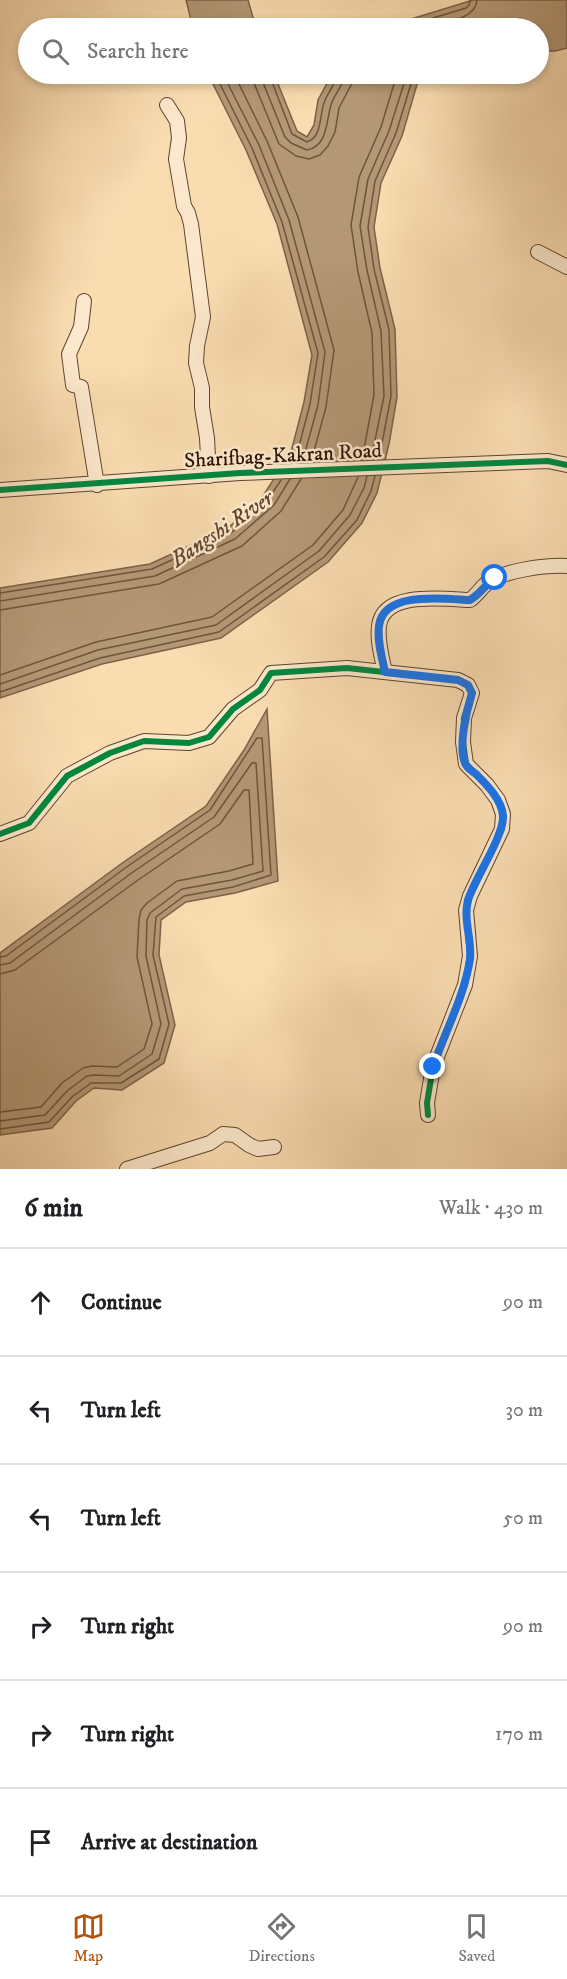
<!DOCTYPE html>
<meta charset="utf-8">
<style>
:root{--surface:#fff;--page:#f2f2f2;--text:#202124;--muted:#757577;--line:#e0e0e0;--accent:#b45309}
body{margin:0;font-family:"IM FELL DW Pica",serif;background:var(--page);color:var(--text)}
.stop{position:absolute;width:18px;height:18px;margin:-14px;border:4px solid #1a73e8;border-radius:50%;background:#fff}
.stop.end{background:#1a73e8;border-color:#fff;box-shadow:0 2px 6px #0008}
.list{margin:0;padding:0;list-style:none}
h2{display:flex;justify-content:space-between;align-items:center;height:78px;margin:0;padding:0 24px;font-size:26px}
h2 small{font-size:20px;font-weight:400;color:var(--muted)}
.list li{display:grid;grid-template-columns:39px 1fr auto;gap:18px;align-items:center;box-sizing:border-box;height:108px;padding:0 24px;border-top:2px solid var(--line)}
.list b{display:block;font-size:22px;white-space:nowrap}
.list em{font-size:20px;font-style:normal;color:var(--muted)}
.icon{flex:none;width:33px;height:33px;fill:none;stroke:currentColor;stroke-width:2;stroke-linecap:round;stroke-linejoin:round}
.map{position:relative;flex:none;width:567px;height:1169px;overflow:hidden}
.search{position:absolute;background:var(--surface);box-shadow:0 3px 9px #0003;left:18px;right:18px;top:18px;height:66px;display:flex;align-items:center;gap:15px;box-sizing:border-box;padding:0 21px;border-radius:33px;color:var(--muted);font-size:22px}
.sheet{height:726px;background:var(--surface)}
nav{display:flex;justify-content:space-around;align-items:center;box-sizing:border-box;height:84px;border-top:2px solid var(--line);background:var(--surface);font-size:16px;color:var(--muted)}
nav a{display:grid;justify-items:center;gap:3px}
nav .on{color:var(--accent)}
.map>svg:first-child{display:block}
.water{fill:#b49775;stroke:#7d6147;stroke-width:1.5}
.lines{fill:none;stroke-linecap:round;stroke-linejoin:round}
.shore{stroke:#70543b;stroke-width:1.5}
.minor-casing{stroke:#5f432d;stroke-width:16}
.minor{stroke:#fce8cc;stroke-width:14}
.cycleway-casing{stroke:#fce8cc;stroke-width:10}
.cycleway{stroke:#00873e;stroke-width:6}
.route{stroke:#1a73e8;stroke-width:8}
.labels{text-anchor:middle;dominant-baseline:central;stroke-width:5;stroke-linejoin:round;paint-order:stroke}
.street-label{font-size:21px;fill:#2b1001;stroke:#fce8cc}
.water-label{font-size:22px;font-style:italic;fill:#62462f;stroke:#fce8cc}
</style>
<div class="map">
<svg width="567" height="1169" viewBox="0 0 567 1169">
<rect width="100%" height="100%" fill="#fadcb1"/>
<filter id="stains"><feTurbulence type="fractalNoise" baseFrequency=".00333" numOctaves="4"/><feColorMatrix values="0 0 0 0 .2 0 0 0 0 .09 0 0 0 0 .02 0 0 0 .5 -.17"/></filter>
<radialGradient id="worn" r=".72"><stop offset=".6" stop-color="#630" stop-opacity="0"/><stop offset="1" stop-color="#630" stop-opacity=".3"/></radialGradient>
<g class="water">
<path d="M186,0H248L256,28H193Z"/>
<path d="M473,0H567V48L555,51H539L538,28H382Z"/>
<path d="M208,74H274L297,131L307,137L314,125L318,100L332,74H422H420L402,136L381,183L374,227L380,268L395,329L397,397L389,444L377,493L362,523L328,562L221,638L102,664L0,698V588L150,564L228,528L263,496L291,452L304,402L312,355L277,224L246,150Z"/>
<path d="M267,709L278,881L235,893L186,902L161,920L159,955L175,1025L164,1063L122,1090L94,1088L76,1101L52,1128L0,1135V953L125,861L206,806L244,750Z"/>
</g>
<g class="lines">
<g class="shore">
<path d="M400,28L466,8L469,5L470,0"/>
<path d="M426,28C442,23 476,20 477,0"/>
<path d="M215,74L252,148L282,222L318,353L310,404L297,454L292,463"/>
<path d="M223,74L259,145L289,220L325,352L318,405L304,456L301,462"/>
<path d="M234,74L267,141L298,217L334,350L326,407L311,462"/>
<path d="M252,74L254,83L279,144L296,156L309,159L320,155L328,146L335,132L339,108L351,85L353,74"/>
<path d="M261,74L262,80L285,137L291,143L307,150C328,146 326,121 331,105C334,94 344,86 344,74"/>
<path d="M269,74L292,134L307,142C323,137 319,113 325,100C329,91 336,83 337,74"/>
<path d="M379,459L391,396L389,330L374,269L368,227L375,181L396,133L414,74"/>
<path d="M362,460L374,395L372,333L358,272L351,225L359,177L381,127L397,74"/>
<path d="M371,460L384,396L381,331L367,270L360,226L368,179L389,131L407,74"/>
<path d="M0,593L152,569L231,533L267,501L281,480"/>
<path d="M0,601L155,576L235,539L274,505L290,479"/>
<path d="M0,610L159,584L242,546L281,511L301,479"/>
<path d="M0,675L96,642L212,617L313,545L343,510L358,477"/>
<path d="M0,684L98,650L216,625L319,551L350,515L364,488L367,476"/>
<path d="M0,692L100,658L219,632L324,557L357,520L371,491L375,476"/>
<path d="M0,957L6,956L128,866L210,810L257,738H262L271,875L233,887L184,896L156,917L153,955L169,1024L159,1059L121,1083H91L72,1097L49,1122L0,1129"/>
<path d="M0,965L10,963L133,872L214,817L252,763H256L263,871L232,880L182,889L150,913L147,920L146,956L161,1024L152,1054L119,1076L94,1075L87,1076L67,1091L45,1115L0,1121"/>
<path d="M0,974L15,970L138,880L220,824L244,790H249L253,864L229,871L177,881L147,903L141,910L139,919L137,957L152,1024L144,1049L117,1067L92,1066L83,1068L62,1083L41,1107L0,1112"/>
</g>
<defs>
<g id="minor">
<path d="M167,105L177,121L179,138L176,159L184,206L188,213L191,224L203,317L197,346L196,363L202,388V407L207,438L209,476"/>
<path d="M538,252L567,267"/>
<path d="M84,301L81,327L69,354L73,385L81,387L97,485"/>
<path d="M0,490L240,473L548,461L567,465"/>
<path d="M385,672C382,658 377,641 379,626C383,590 445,599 470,600C477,595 481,588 487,583C504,570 546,565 567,566"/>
<path d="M0,834L29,823L67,776L110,753L144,741L189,743L209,737L233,709L260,690L271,673L347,668L458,680L468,685L472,693L464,718L463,742L466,764L487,785L498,800L503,814L502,829L470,896L466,910L470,956L465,985L433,1067L427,1103L428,1115"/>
<path d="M127,1169L210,1143L223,1134L235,1135L249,1145L258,1149L274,1147"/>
</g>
</defs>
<use href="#minor" class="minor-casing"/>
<use href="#minor" class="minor"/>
<defs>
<g id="cycleway">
<path d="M0,490L240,473L548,461L567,465"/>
<path d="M0,834L29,823L67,776L110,753L144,741L189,743L209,737L233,709L260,690L271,673L347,668L458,680L468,685L472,693L464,718L463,742L466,764L487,785L498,800L503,814L502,829L470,896L466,910L470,956L465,985L433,1067L427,1103L428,1115"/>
</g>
</defs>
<use href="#cycleway" class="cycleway-casing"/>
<use href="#cycleway" class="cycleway"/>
</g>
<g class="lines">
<path class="route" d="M433,1067C445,1031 464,998 470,959C472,939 463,920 468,900C475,878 504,836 503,816C502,800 487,785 476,774C473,772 468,768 466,765C457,749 467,709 472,693L468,685L458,680L385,672C382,658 377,641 379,626C383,590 445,599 470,600C480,594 485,585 495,578"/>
</g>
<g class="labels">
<g class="street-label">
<text transform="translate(283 456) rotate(-3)">Sharifbag-Kakran Road</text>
</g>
<g class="water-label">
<text transform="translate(222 529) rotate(-34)">Bangshi River</text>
</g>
</g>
<rect width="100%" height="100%" filter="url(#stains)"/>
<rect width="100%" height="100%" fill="url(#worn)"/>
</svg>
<div class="stop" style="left:495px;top:578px"></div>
<div class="stop end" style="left:433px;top:1067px"></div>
<div class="search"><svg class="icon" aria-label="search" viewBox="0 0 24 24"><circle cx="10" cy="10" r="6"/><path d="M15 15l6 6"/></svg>Search here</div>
</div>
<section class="sheet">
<h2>6 min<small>Walk · 430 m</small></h2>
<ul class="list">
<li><svg class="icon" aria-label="ahead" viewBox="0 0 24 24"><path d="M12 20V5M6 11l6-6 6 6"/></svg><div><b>Continue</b></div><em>90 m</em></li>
<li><svg class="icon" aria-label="left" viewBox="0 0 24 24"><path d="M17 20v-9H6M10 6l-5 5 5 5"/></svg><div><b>Turn left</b></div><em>30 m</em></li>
<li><svg class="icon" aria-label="left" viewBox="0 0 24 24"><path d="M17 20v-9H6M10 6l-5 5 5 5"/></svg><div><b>Turn left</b></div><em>50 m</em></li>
<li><svg class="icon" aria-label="right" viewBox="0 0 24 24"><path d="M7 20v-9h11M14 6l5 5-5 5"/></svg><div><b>Turn right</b></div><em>90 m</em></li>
<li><svg class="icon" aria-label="right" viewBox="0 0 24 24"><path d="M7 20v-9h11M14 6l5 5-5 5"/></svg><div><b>Turn right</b></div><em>170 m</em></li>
<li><svg class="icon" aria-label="arrive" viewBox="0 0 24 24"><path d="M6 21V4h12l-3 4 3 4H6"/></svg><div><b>Arrive at destination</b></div></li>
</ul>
</section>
<nav>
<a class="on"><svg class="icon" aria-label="map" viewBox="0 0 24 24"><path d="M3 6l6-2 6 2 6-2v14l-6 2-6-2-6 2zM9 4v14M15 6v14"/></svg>Map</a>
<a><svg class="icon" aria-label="directions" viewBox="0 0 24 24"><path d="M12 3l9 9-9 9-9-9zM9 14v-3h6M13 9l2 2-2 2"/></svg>Directions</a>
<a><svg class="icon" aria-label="saved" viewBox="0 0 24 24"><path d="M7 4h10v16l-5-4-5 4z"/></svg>Saved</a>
</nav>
